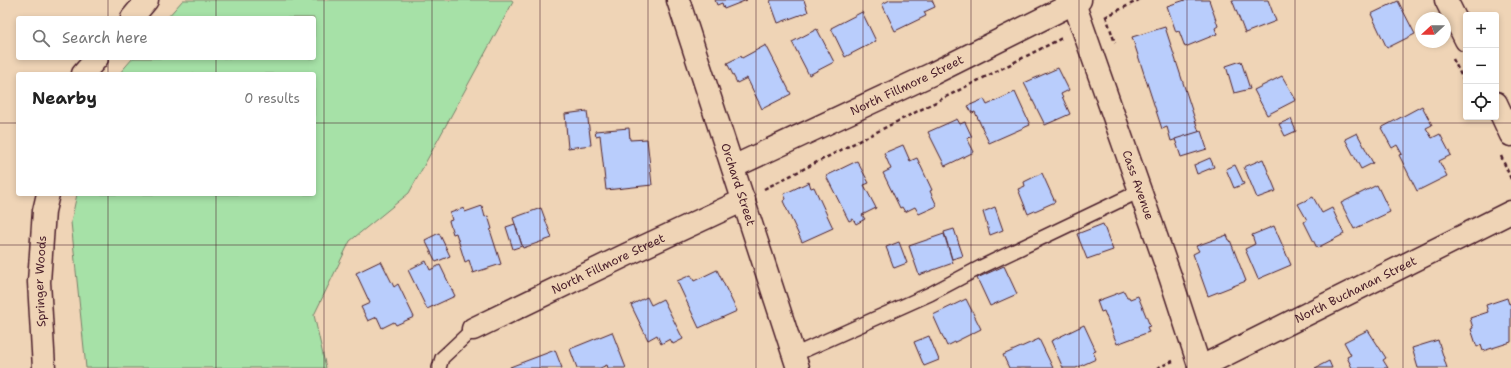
<!DOCTYPE html>
<meta charset="utf-8">
<style>
:root{--surface:#fff;--page:#f6f6f6;--text:#222;--muted:#767676;--line:#e0e0e0}
body{margin:0;font-family:"Shantell Sans",sans-serif;background:var(--page);color:var(--text)}
.controls{position:absolute;right:12px;top:12px;display:grid;overflow:hidden;border-radius:4px;box-shadow:0 2px 6px #0003}
.controls button{width:36px;height:36px;display:grid;place-items:center;padding:0;border:0;border-bottom:1px solid var(--line);background:var(--surface);color:var(--text);font:20px sans-serif}
.compass{position:absolute;left:1415px;top:12px;width:36px;height:36px;border-radius:50%;background:var(--surface);box-shadow:0 2px 6px #0003;rotate:249deg}
.list{margin:0;padding:0;list-style:none}
h2{display:flex;justify-content:space-between;align-items:center;height:52px;margin:0;padding:0 16px;font-size:17px}
h2 small{font-size:13px;font-weight:400;color:var(--muted)}
.icon{flex:none;width:22px;height:22px;fill:none;stroke:currentColor;stroke-width:2;stroke-linecap:round;stroke-linejoin:round}
.map{position:relative;flex:none;width:1511px;height:368px;overflow:hidden}
.search{position:absolute;background:var(--surface);box-shadow:0 2px 6px #0003;left:16px;top:16px;width:300px;height:44px;display:flex;align-items:center;gap:10px;box-sizing:border-box;padding:0 14px;border-radius:4px;color:var(--muted);font-size:15px}
.panel{position:absolute;background:var(--surface);box-shadow:0 2px 6px #0003;left:16px;top:72px;width:300px;height:124px;border-radius:4px}
.map>svg:first-child{display:block}
.green{fill:#a6e1a7;stroke:#788069}
.building{fill:#b9cdfc;stroke:#4a1f2b}
.lines{fill:none;stroke-linecap:round;stroke-linejoin:round}
.service-casing{stroke:#4a1f2b;stroke-width:16}
.minor-casing{stroke:#4a1f2b;stroke-width:25}
.path{stroke:#4a1f2b;stroke-width:2.5;stroke-dasharray:4 3;stroke-linecap:butt}
.service{stroke:#efd4b6;stroke-width:13}
.minor{stroke:#efd4b6;stroke-width:22}
.grid{fill:none;stroke:#4a1f2b;stroke-width:1;stroke-opacity:0.55}
.labels{text-anchor:middle;dominant-baseline:central;stroke-width:3;stroke-linejoin:round;paint-order:stroke}
.street-label{font-size:12px;fill:#4a1f2b;stroke:#efd4b6}
</style>
<div class="map">
<svg width="1511" height="368" viewBox="0 0 1511 368">
<rect width="100%" height="100%" fill="#efd4b6"/>
<filter id="ink" filterUnits="userSpaceOnUse"><feTurbulence type="fractalNoise" baseFrequency=".025" numOctaves="2"/><feDisplacementMap in="SourceGraphic" scale="8" xChannelSelector="R" yChannelSelector="G"/><feConvolveMatrix kernelMatrix="1 2 1 2 8 2 1 2 1" color-interpolation-filters="sRGB"/></filter>
<g filter="url(#ink)">
<path class="green" d="M183,0H512L513,2L409,193L350,241L314,315L326,368H86L71,222L77,194H314V74H119L133,58H314V18H167Z"/>
<g class="building">
<path d="M715,0H747L724,9L722,3L717,5Z"/>
<path d="M772,0H804L808,12L778,23L770,1Z"/>
<path d="M890,0H932L935,7L924,12L926,16L895,31L882,4Z"/>
<path d="M1185,0H1209L1218,26L1215,28L1217,34L1185,47L1179,31L1176,32L1167,6Z"/>
<path d="M1232,0H1268L1276,21L1245,33Z"/>
<path d="M1398,1L1415,34L1387,48L1371,14Z"/>
<path d="M862,12L876,41L845,57L831,28Z"/>
<path d="M1165,27L1199,132L1171,141L1167,127L1162,129L1132,37Z"/>
<path d="M817,29L834,62L809,75L792,42Z"/>
<path d="M766,45L791,94L762,109L747,78L737,83L727,63L741,56L742,58Z"/>
<path d="M1241,61L1250,89L1234,93L1226,66Z"/>
<path d="M1058,68L1069,90L1061,94L1070,114L1045,125L1024,83Z"/>
<path d="M1282,76L1296,100L1267,115L1254,90Z"/>
<path d="M1015,92L1030,125L989,143L975,112L972,113L968,106L984,99L987,105Z"/>
<path d="M1422,106L1432,125L1426,128L1432,138L1440,134L1451,155L1439,161L1447,176L1417,191L1399,155L1402,154L1397,145L1392,148L1381,128Z"/>
<path d="M587,111L591,145L568,148L565,114Z"/>
<path d="M957,119L960,124L965,122L972,137L967,138L974,152L945,166L928,132Z"/>
<path d="M1291,119L1296,131L1285,136L1279,124Z"/>
<path d="M629,128L630,140L647,139L652,185L606,190L600,135L596,136L595,131Z"/>
<path d="M1201,131L1207,149L1181,157L1175,139Z"/>
<path d="M1357,133L1373,163L1361,169L1345,139Z"/>
<path d="M903,145L910,161L917,158L932,190L930,191L937,206L919,214L915,207L905,212L902,207L900,208L883,173L891,169L884,153Z"/>
<path d="M1210,158L1214,167L1197,174L1194,165Z"/>
<path d="M1263,159L1276,191L1257,198L1244,167Z"/>
<path d="M857,161L869,183L864,185L876,208L862,215L865,219L856,224L853,219L849,221L826,176Z"/>
<path d="M1235,165L1244,184L1234,188L1226,169Z"/>
<path d="M1042,173L1055,202L1028,214L1018,189L1025,186L1024,182Z"/>
<path d="M809,182L811,188L814,187L833,228L802,242L783,201L786,199L784,194Z"/>
<path d="M1377,185L1390,212L1354,229L1341,203Z"/>
<path d="M1313,197L1322,213L1332,208L1344,234L1317,248L1304,222L1307,220L1298,204Z"/>
<path d="M482,206L485,217L488,216L492,229L490,230L501,264L473,273L469,260L465,262L456,233L453,234L449,221L452,220L450,213L464,208L465,212Z"/>
<path d="M995,207L1003,230L990,235L983,212Z"/>
<path d="M541,208L552,238L523,248L513,218Z"/>
<path d="M515,224L522,246L513,249L506,227Z"/>
<path d="M1103,224L1113,250L1087,259L1077,234Z"/>
<path d="M1274,226L1291,265L1258,279L1245,249L1255,244L1252,235Z"/>
<path d="M954,229L963,256L952,259L944,232Z"/>
<path d="M439,233L450,256L436,262L425,240Z"/>
<path d="M944,234L953,263L919,275L909,246Z"/>
<path d="M1227,235L1229,240H1230L1246,281L1208,296L1193,254L1199,251L1196,246Z"/>
<path d="M899,242L907,263L894,268L886,247Z"/>
<path d="M381,261L394,287L398,284L414,317L396,325L394,322L382,328L377,317L368,321L361,307L370,303L356,273Z"/>
<path d="M426,261L430,270L440,265L455,296L427,309L408,270Z"/>
<path d="M1004,266L1017,294L990,306L977,278Z"/>
<path d="M717,270L737,311L699,328L677,281L691,275L694,281Z"/>
<path d="M1124,291L1127,297H1129L1130,299L1138,296L1150,326L1147,327L1149,332L1117,344L1104,311L1101,312L1097,301Z"/>
<path d="M647,297L651,305L663,299L683,339L673,344L670,339L661,344L657,335L648,340L631,305Z"/>
<path d="M1507,298L1509,304L1511,303V342L1483,351L1481,345L1477,347L1471,329L1473,328L1470,318L1488,312L1486,305Z"/>
<path d="M966,299L981,329L947,346L933,315Z"/>
<path d="M1084,325L1096,351L1093,352L1096,359L1076,368H1063L1051,341Z"/>
<path d="M1368,330L1386,358L1383,360L1388,368H1352L1347,357L1351,355L1344,342Z"/>
<path d="M612,332L626,368H608L607,365L600,368H577L570,349Z"/>
<path d="M929,336L939,360L924,366L914,342Z"/>
<path d="M1039,339L1053,368H1009L1003,355Z"/>
<path d="M1438,340L1447,368H1418L1412,348Z"/>
<path d="M555,350L562,368H510V367Z"/>
<path d="M1329,361L1332,368H1315Z"/>
</g>
<g class="lines">
<defs>
<g id="service">
<path d="M794,355L930,294L981,267L1140,191"/>
<path d="M439,368L442,358L473,329"/>
</g>
<g id="minor">
<path id="s1" d="M678,0L798,368"/>
<path d="M1446,0L1466,40"/>
<path id="s2" d="M1074,3L1170,276L1200,368"/>
<path d="M132,18L147,0"/>
<path d="M83,74L97,58"/>
<path d="M1496,103L1511,135"/>
<path id="s3" d="M733,167L932,74L1080,0"/>
<path id="s4" d="M473,329L626,255L744,200"/>
<path id="s5" d="M44,368L39,282L44,211L48,194"/>
<path id="s6" d="M1199,368L1511,212"/>
</g>
</defs>
<use href="#service" class="service-casing"/>
<use href="#minor" class="minor-casing"/>
<g class="path">
<path d="M1106,16L1115,43"/>
<path d="M1105,17L1139,0"/>
<path d="M1453,59L1466,85"/>
<path d="M1501,156L1511,179"/>
<path d="M764,189L1062,38"/>
<path d="M1157,368L1173,361"/>
</g>
<use href="#service" class="service"/>
<use href="#minor" class="minor"/>
</g>
</g>
<path class="grid" d="M108,0V18M216,0V18M324,0V368M432,0V368M540,0V368M648,0V368M756,0V368M863,0V368M971,0V368M1079,0V368M1187,0V368M1295,0V368M1403,0V368M108,58V74M216,58V74M0,123H18M314,123H1511M108,194V368M216,194V368M0,245H1511"/>
<g class="labels">
<g class="street-label">
<text stroke="none"><textPath href="#s3" startOffset="192">North Fillmore Street</textPath></text>
<text stroke="none"><textPath href="#s1" startOffset="194">Orchard Street</textPath></text>
<text stroke="none"><textPath href="#s2" startOffset="193">Cass Avenue</textPath></text>
<text stroke="none"><textPath href="#s4" startOffset="150">North Fillmore Street</textPath></text>
<text stroke="none"><textPath href="#s5" startOffset="87">Springer Woods</textPath></text>
<text stroke="none"><textPath href="#s6" startOffset="175">North Buchanan Street</textPath></text>
</g>
</g>
</svg>
<div class="controls">
<button>+</button>
<button>−</button>
<button><svg class="icon" aria-label="locate" viewBox="0 0 24 24"><circle cx="12" cy="12" r="6"/><path d="M12 2v4M12 18v4M2 12h4M18 12h4"/></svg></button>
</div>
<svg class="compass" viewBox="-18 -18 36 36"><path d="M0-13l5 13h-10z" fill="#e53935"/><path d="M0 13l5-13h-10z" fill="#767676"/></svg>
<div class="search"><svg class="icon" aria-label="search" viewBox="0 0 24 24"><circle cx="10" cy="10" r="6"/><path d="M15 15l6 6"/></svg>Search here</div>
<section class="panel">
<h2>Nearby<small>0 results</small></h2>
<ul class="list">
</ul>
</section>
</div>
